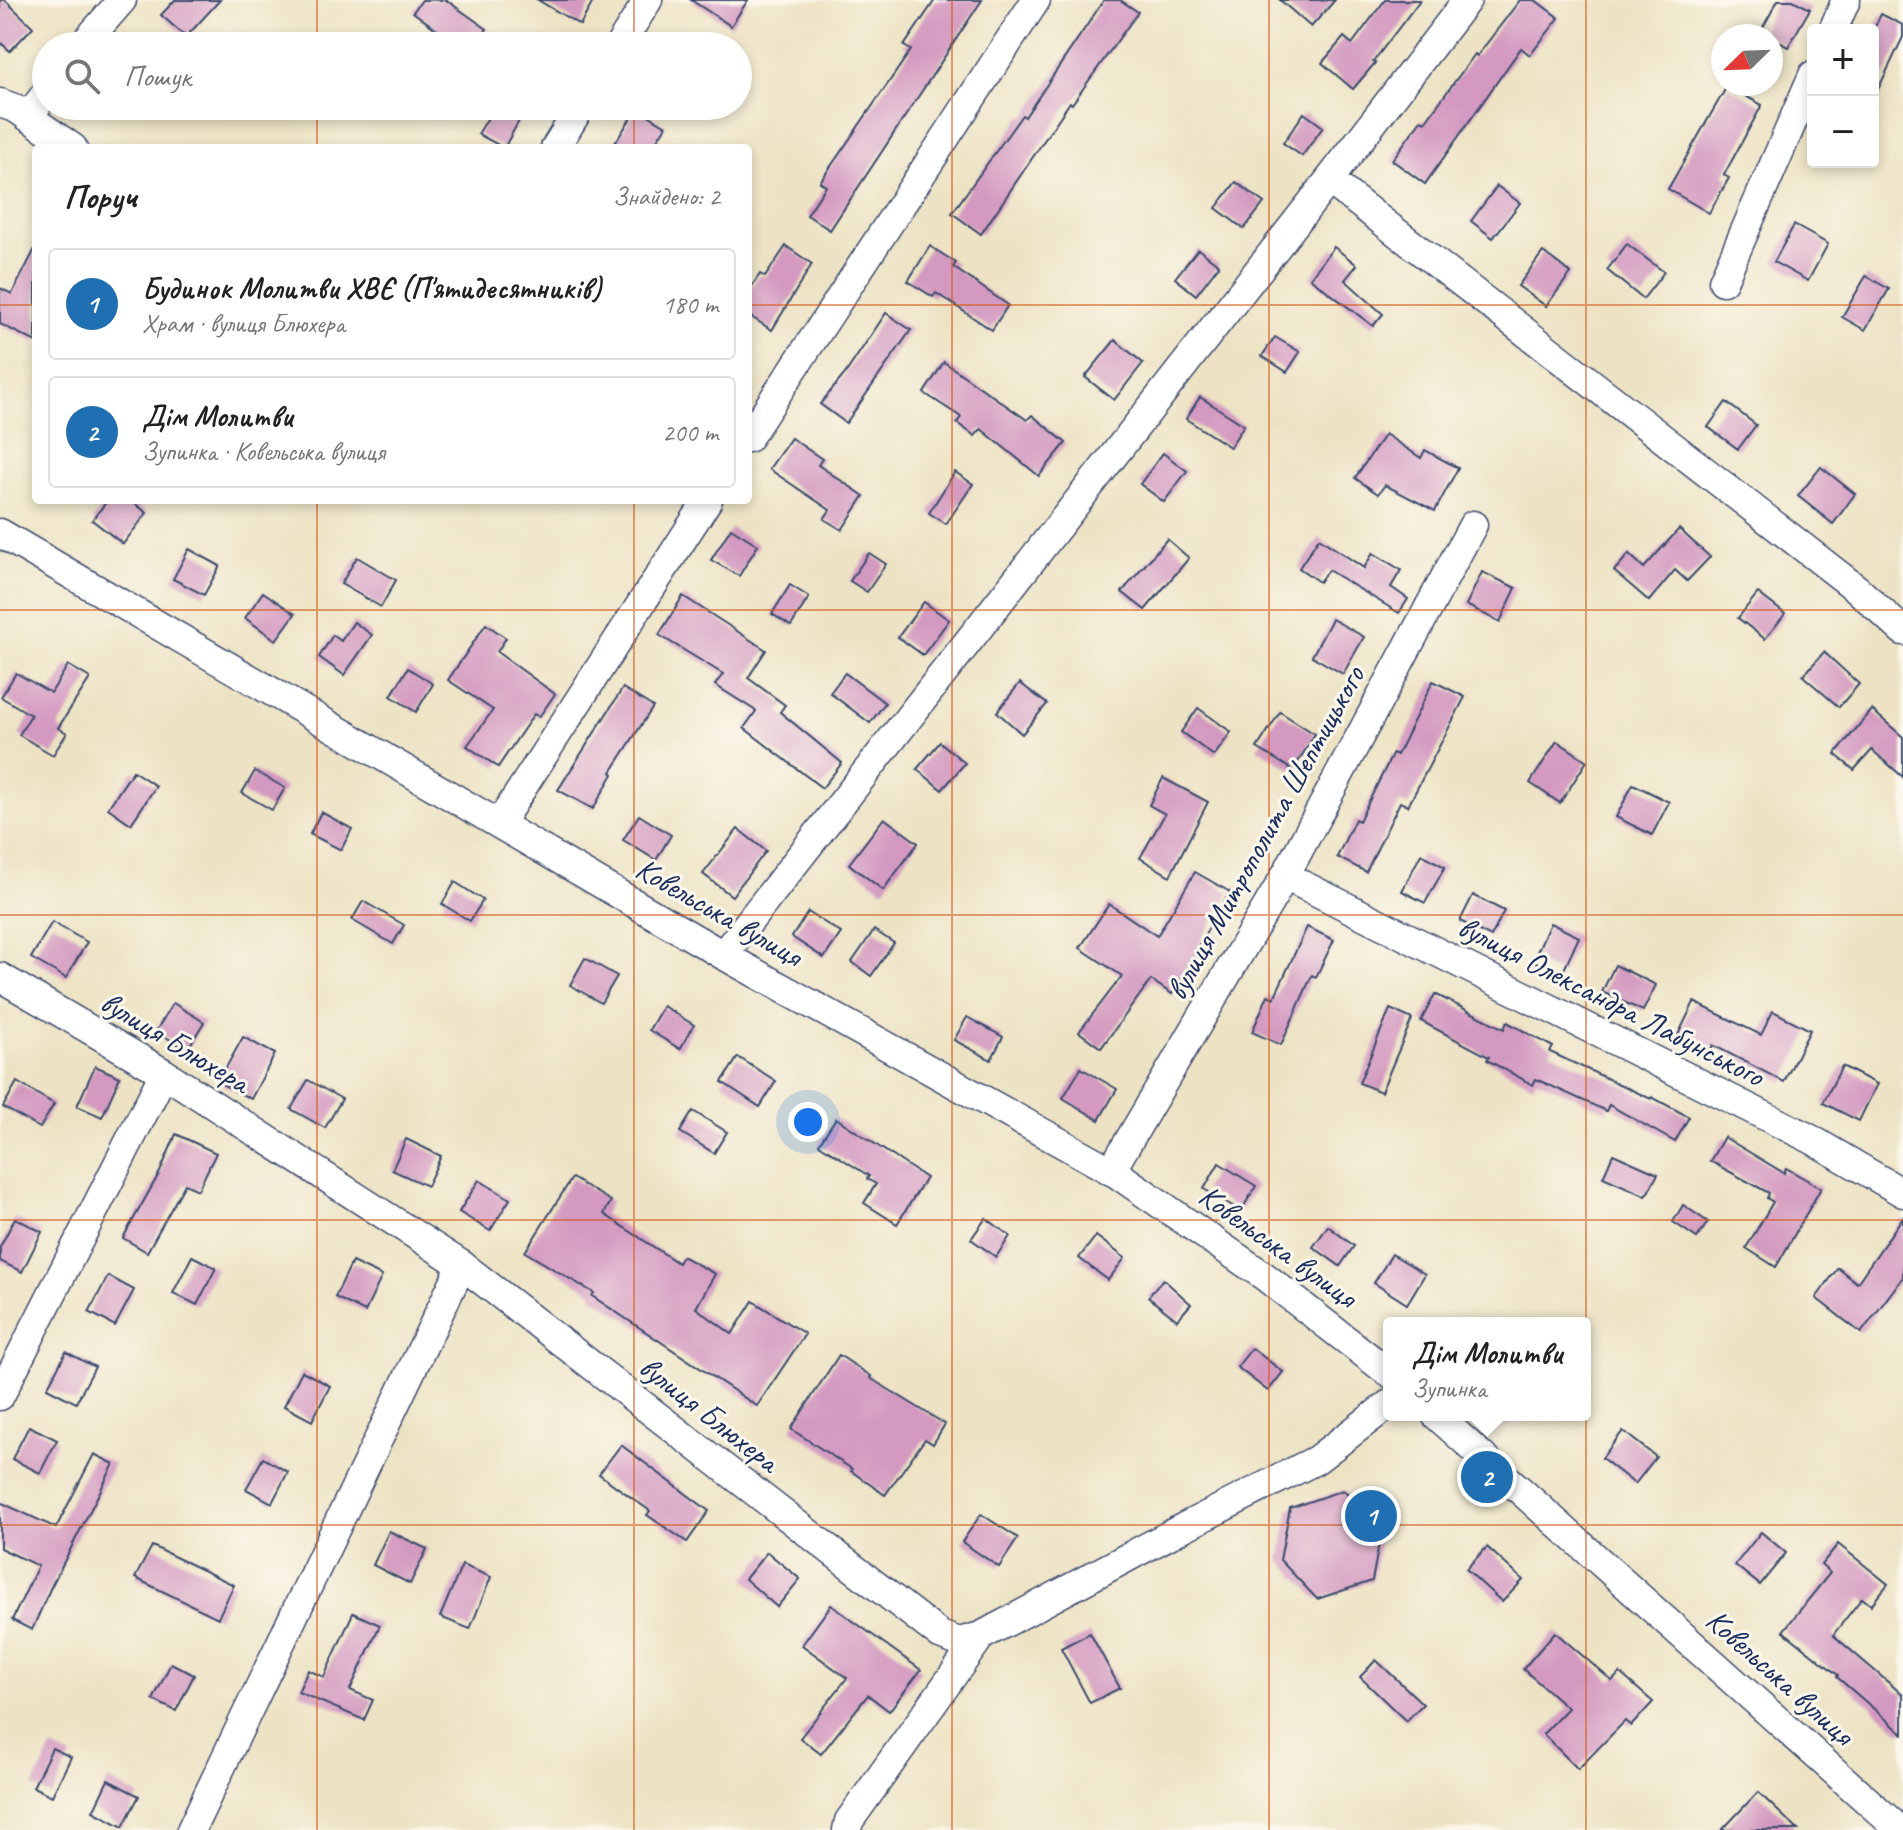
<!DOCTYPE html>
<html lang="uk">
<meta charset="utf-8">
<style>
:root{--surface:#fff;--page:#f2f2f2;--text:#222;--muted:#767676;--line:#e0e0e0;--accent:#1f6fb2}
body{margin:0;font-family:Caveat,sans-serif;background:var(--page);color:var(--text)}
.controls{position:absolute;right:24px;top:24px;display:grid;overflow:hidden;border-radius:8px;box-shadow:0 4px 12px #0003}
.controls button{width:72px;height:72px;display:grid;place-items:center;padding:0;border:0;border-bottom:2px solid var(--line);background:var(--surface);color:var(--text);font:40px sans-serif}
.compass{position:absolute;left:1711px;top:24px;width:72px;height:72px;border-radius:50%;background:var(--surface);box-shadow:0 4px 12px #0003;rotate:247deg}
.you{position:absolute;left:808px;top:1122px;width:28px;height:28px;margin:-20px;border:6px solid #fff;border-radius:50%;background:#1a73e8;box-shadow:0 0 0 12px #1a73e833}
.badge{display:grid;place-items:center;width:52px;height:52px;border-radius:50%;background:var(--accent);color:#fff;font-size:26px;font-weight:700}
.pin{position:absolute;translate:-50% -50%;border:4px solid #fff;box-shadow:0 2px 8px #0006}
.popup{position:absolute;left:1383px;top:1317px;width:208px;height:104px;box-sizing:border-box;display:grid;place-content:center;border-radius:8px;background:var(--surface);filter:drop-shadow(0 2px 6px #0005);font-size:26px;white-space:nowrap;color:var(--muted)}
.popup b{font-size:30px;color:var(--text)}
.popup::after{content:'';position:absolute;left:50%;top:100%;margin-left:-16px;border:16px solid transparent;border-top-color:var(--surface)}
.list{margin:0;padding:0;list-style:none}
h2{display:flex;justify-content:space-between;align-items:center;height:104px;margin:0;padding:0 32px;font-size:34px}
h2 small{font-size:26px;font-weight:400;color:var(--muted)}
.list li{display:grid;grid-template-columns:52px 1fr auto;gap:24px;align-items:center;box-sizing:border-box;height:112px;margin:0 16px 16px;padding:0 16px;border:2px solid var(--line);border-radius:8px}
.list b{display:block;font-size:30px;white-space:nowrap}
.list p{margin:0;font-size:26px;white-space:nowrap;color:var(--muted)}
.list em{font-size:26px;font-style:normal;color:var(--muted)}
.icon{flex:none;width:44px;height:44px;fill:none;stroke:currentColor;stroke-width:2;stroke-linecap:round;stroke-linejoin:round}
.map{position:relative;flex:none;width:1903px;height:1830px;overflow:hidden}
.search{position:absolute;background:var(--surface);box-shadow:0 4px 12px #0003;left:32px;top:32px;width:720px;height:88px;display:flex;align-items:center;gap:20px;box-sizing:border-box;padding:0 28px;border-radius:44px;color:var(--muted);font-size:30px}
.panel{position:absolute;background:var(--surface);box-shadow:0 4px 12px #0003;left:32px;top:144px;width:720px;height:360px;border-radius:8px}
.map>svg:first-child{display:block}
.building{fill:#d399c0}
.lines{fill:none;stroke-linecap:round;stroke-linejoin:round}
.minor-casing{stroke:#3a4a6d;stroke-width:31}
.minor{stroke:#fff;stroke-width:28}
.grid{fill:none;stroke:#d45514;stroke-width:2;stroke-opacity:0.55}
.labels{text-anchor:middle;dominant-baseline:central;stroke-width:6;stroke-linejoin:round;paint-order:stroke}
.street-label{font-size:32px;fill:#1b2f5e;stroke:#fbf7ec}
</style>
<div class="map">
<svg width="1903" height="1830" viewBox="0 0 1903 1830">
<rect width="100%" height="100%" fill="#fbf7ec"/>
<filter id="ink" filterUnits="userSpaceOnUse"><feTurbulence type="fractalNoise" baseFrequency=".0125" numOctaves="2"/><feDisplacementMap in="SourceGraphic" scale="16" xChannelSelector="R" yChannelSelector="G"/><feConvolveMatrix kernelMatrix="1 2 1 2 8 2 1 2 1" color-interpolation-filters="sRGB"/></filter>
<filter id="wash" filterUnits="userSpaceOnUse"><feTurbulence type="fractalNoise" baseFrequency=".006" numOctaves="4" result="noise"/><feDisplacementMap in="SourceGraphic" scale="32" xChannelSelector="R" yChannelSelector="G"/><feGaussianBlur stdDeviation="1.8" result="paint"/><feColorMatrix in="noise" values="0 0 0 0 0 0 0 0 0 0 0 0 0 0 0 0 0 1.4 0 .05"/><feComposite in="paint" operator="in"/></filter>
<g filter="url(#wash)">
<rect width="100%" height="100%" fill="#ede3c4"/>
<g id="blocks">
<g class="building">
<path d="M0,0H5L33,27L10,51L0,42Z"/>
<path d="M175,0H220L186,37L161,15Z"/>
<path d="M422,0H446L487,29L475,46H459L413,12Z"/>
<path d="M538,0H594L580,25Z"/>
<path d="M691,0H748L731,26Z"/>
<path d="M935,0H982L830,230L807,215L826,186L820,182L911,50L904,46Z"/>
<path d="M1104,0H1120L1138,12L1072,104L1070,102L981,234L952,213L1022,115L1025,117Z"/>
<path d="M1280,0H1335L1311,27Z"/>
<path d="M1385,0H1420L1373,62L1375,63L1353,89L1322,63L1344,37L1352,44Z"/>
<path d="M1520,0H1535L1559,18L1530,55L1521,48L1425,184L1392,160L1421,120L1425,122L1475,54L1477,56Z"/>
<path d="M1778,0H1793L1810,9L1788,47L1761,31Z"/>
<path d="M1881,14L1903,25V37L1873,100V31Z"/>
<path d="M1727,86L1762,105L1724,175L1729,178L1709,213L1668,189Z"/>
<path d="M495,106L520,119L504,148L478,134Z"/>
<path d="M637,108L666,126L652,148H612Z"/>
<path d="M1304,113L1323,127L1302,156L1283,143Z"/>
<path d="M1236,182L1264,203L1244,229L1216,208Z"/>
<path d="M1497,186L1520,203L1493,238L1471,221Z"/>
<path d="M1794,225L1828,244L1808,281L1774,262Z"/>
<path d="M1627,244L1664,272L1643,299L1607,270Z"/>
<path d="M786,246L812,264L772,330L748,315V292L760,274L765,277Z"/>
<path d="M930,246L956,263L953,267L1008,305L992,330L936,293L933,297L908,281Z"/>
<path d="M36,247V342L0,324V288L12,294Z"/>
<path d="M1334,247L1357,265L1345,280L1383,314L1373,326L1310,278Z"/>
<path d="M1198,249L1219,265L1196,295L1175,278Z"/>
<path d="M1543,252L1571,273L1546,306L1518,286Z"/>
<path d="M1866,276L1889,289L1865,330L1842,317Z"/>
<path d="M886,313L911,330L846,423L820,404L845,374Z"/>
<path d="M1275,337L1300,352L1287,372L1262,356Z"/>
<path d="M1115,340L1143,363L1114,400L1085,377Z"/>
<path d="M944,362L1027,420L1032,415L1066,443L1039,476L981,429L975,436L957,423L961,417L924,393Z"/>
<path d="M1200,397L1244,425L1230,447L1186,419Z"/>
<path d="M1726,402L1756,425L1738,449L1708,427Z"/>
<path d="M1385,434L1421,458L1425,450L1458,468L1435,511L1385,485L1378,494L1355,478Z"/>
<path d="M791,438L822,459L818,465L864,496L842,530L824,519L830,510L769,469Z"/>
<path d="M1163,453L1187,471L1164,502L1140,484Z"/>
<path d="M1821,467L1855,494L1833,524L1798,496Z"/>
<path d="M955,472L973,484L946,524L929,513Z"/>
<path d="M108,500H130L147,513L123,544L92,520Z"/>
<path d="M731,528L758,545L739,576L711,560Z"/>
<path d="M1679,529L1710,557L1687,581L1675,570L1649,601L1614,571L1629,554L1644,568Z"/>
<path d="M1319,538L1364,568L1373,553L1401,570L1391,587L1408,599L1399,613L1328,570L1319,582L1299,568Z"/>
<path d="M1167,539L1189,558L1145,610L1122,592Z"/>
<path d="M189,549L220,566L204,595L173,579Z"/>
<path d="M869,553L886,564L867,592L850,581Z"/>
<path d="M357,557L396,580L381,607L341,584Z"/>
<path d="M1482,572L1516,588L1500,622L1466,605Z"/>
<path d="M790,585L809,597L791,626L772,614Z"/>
<path d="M263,592L295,614L276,640L245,618Z"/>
<path d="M1758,593L1785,614L1765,639L1738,618Z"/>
<path d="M683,596L766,650L748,678L785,705L780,712L842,763L822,788L744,728L756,711L715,685L723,674L659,635Z"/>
<path d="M924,602L949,620L923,655L898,637Z"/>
<path d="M1332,619L1364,637L1343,674L1312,656Z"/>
<path d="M354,622L372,635L344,675L319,657L333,635L341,641Z"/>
<path d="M486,624L506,638L497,652L555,694L539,717L534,714L498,767L467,746L493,710L448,680Z"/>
<path d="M1824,652L1859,684L1839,707L1803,676Z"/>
<path d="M68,665L90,678L58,728L67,733L53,755L19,735L31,715L1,697L16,673L51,693Z"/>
<path d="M408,668L433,684L416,712L391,696Z"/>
<path d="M845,673L885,703L870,723L830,693Z"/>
<path d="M1433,681L1465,697L1408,806L1400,802L1366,872L1337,857L1355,819L1359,821L1393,753L1397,755Z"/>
<path d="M1020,683L1047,704L1022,734L997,712Z"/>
<path d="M623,688L653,707L611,772L613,774L593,809L558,790Z"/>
<path d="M1198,708L1231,732L1214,756L1181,732Z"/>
<path d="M1872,710L1903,737V777L1872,750L1854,770L1835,754Z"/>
<path d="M1280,712L1315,734L1293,770L1257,748Z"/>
<path d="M1557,741L1587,761L1560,803L1530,783Z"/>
<path d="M940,742L965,763L942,790L917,769Z"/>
<path d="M133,771L156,786L131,824L108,808Z"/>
<path d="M255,771L285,788L272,810L242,793Z"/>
<path d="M1163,778L1208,802L1170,876L1140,858L1165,814L1149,805Z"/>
<path d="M1633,784L1669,802L1652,835L1616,817Z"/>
<path d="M321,812L352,829L341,850L310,834Z"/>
<path d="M639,815L671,835L656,860L623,840Z"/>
<path d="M884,818L918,843L883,890L849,864Z"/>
<path d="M738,829L766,851L732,896L703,874Z"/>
<path d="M1421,854L1445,867L1425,903L1402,891Z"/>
<path d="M1195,872L1230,892L1194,953L1197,956L1172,994L1151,980L1101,1048L1079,1032L1122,976L1080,948L1109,904L1157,936Z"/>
<path d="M455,882L483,900L470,921L442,904Z"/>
<path d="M1473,895L1504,911L1491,937L1460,921Z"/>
<path d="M363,901L404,925L393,944L352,920Z"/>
<path d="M808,912L841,933L824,958L792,937Z"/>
<path d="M52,922L87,942L66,978L31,958Z"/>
<path d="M1550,923L1579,937L1562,974L1533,961Z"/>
<path d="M1307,927L1334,940L1316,977L1312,975L1281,1045L1252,1032L1268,995L1274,998Z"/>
<path d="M874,930L894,943L871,976L852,962Z"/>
<path d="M585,958L617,976L601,1003L570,985Z"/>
<path d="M1615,965L1656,985L1643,1011L1602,992Z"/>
<path d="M1435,994L1504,1029L1507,1022L1553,1047L1550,1052L1651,1099L1652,1097L1689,1117L1675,1142L1609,1105L1606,1111L1536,1079L1533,1085L1487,1060L1489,1057L1421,1021Z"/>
<path d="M1694,1002L1761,1035L1773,1011L1810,1030L1784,1082L1713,1045L1710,1051L1678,1035Z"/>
<path d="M173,1003L204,1022L187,1050L156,1031Z"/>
<path d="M663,1006L694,1025L680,1049L649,1030Z"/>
<path d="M1390,1009L1412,1019L1381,1092L1359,1083Z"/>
<path d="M967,1017L1003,1037L991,1060L954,1040Z"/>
<path d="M243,1037L275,1054L251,1099L218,1082Z"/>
<path d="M738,1057L776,1081L760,1107L722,1082Z"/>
<path d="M95,1066L120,1077L102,1117L77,1106Z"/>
<path d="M1842,1066L1877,1084L1859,1121L1823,1103Z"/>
<path d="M1081,1068L1117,1089L1099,1120L1063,1098Z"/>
<path d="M308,1080L342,1099L325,1128L291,1109Z"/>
<path d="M17,1082L54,1104L40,1128L3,1107Z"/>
<path d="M693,1111L727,1132L714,1153L680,1132Z"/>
<path d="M836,1118L926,1178L897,1224L864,1203L876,1184L867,1179L869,1176L819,1144Z"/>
<path d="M176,1134L216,1153L198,1190L185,1184L147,1252L123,1238L160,1172Z"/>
<path d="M1724,1137L1784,1173L1786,1168L1821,1188L1776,1267L1746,1248L1773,1202L1767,1198L1769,1193L1710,1161Z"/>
<path d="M406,1139L441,1156L427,1186L392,1170Z"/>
<path d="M1613,1154L1658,1174L1646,1196L1603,1177Z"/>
<path d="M1219,1163L1256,1186L1241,1211L1204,1189Z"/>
<path d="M572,1178L611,1201L604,1214L678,1263L682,1256L715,1274L696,1308L732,1334L753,1301L805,1334L757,1406L592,1296L594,1293L525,1252Z"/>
<path d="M479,1180L510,1199L490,1231L459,1212Z"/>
<path d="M1683,1205L1708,1222L1697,1238L1673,1222Z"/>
<path d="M1903,1217V1277L1861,1333L1816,1298L1838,1268L1857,1283Z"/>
<path d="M15,1218L42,1232L22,1272L0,1261V1247Z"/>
<path d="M986,1218L1010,1236L996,1257L971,1239Z"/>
<path d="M1328,1226L1354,1246L1340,1266L1313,1247Z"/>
<path d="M1096,1236L1125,1258L1108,1280L1079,1258Z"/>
<path d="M1392,1254L1425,1274L1407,1304L1374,1283Z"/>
<path d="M192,1256L216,1268L197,1305L173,1293Z"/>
<path d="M352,1262L382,1276L365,1312L335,1297Z"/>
<path d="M108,1276L134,1290L115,1326L89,1312Z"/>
<path d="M1163,1279L1191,1304L1177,1320L1148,1297Z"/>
<path d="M1252,1348L1283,1372L1268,1391L1237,1367Z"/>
<path d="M66,1352L95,1367L76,1403L47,1388Z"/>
<path d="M839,1355L871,1376L870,1378L945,1424L933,1444L925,1439L885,1495L851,1471L852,1469L791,1429Z"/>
<path d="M302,1371L330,1386L312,1421L284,1406Z"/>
<path d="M29,1426L57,1440L40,1473L12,1459Z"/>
<path d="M1623,1431L1656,1457L1635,1484L1602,1458Z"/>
<path d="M621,1445L709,1511L687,1542L647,1515L650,1511L599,1474Z"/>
<path d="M94,1454L114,1464L50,1589L32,1630L12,1620L38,1566L0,1548V1502L56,1528Z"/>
<path d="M263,1458L288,1472L272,1503L246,1489Z"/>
<path d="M1343,1490L1383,1522L1372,1581L1317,1599L1280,1560L1290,1508Z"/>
<path d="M981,1514L1018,1538L999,1567L962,1542Z"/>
<path d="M389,1531L427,1549L410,1584L373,1565Z"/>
<path d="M1761,1532L1786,1553L1760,1585L1735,1565Z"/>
<path d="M1838,1544L1888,1584L1871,1605L1862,1598L1833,1635L1903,1695V1734L1837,1677L1838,1675L1783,1631L1830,1573L1821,1565Z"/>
<path d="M152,1546L234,1585L218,1618L135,1578Z"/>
<path d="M1487,1547L1523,1580L1502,1602L1466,1569Z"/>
<path d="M767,1552L800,1579L777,1607L745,1579Z"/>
<path d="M462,1565L491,1577L470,1629L440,1617Z"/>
<path d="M831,1605L921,1670L889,1711L868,1695L821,1754L800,1738L847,1678L802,1645Z"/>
<path d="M353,1613L380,1625L350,1690L373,1700L364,1720L298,1692L308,1670L324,1677Z"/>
<path d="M1555,1632L1612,1681L1620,1673L1653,1702L1631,1726L1625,1721L1578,1769L1543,1734L1568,1708L1523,1669Z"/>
<path d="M1090,1633L1120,1688L1090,1703L1061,1648Z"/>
<path d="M1376,1660L1423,1704L1406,1721L1360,1677Z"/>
<path d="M171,1663L194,1675L176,1711L153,1700Z"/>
<path d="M52,1748L71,1757L52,1796L33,1787Z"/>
<path d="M108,1780L139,1796L123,1827L93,1811Z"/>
<path d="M1758,1792L1798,1830H1722Z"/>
</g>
</g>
</g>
<g filter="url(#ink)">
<use href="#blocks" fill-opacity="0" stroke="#3a4a6d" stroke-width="2"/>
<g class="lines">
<defs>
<g id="minor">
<path d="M1833,30L1846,0"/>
<path d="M82,46L122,0"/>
<path d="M619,46L648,0"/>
<path d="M0,103L17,109L73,148"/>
<path d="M28,117L46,93"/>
<path d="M555,148L581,106"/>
<path d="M1329,180L1857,589L1903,631"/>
<path d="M1723,281L1813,75"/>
<path d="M748,438L1036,0"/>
<path d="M0,533L723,955L1117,1174L1264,1276L1389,1373"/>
<path d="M499,824L708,500"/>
<path d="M1285,876L1811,1139L1903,1193"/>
<path d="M723,955L1329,180L1467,0"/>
<path d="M0,977L164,1073L462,1265L940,1635L959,1642L981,1636L1184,1527L1316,1460L1389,1404"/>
<path d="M1111,1171L1285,876L1473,525"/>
<path d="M0,1396L164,1073"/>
<path d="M1436,1415L1900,1830"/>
<path d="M191,1830L462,1265"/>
<path d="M847,1830L849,1821L981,1636"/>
</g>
</defs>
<use href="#minor" class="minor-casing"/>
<use href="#minor" class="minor"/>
</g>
</g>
<path class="grid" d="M317,0V46M634,0V46M952,0V1830M1269,0V1830M1586,0V1830M317,106V148M634,106V148M0,305H36M748,305H1903M317,500V1830M634,500V1830M0,610H1903M0,915H1903M0,1220H1903M0,1525H1903"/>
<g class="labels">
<g class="street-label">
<text transform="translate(1265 833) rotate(-61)">вулиця Митрополита Шептицького</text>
<text transform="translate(719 912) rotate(30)">Ковельська вулиця</text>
<text transform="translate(1611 1001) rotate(27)">вулиця Олександра Лабунського</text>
<text transform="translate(175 1042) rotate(31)">вулиця Блюхера</text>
<text transform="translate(1278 1246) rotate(36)">Ковельська вулиця</text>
<text transform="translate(709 1414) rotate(38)">вулиця Блюхера</text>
<text transform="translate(1780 1677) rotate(42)">Ковельська вулиця</text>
</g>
</g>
</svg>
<div class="controls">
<button>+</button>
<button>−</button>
</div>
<svg class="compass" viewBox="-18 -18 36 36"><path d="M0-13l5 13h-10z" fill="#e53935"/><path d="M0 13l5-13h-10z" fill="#767676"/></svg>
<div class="you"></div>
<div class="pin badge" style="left:1371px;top:1516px">1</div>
<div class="pin badge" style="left:1487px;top:1477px">2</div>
<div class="popup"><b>Дім Молитви</b>Зупинка</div>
<div class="search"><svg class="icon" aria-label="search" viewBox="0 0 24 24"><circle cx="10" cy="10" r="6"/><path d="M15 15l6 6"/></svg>Пошук</div>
<section class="panel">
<h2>Поруч<small>Знайдено: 2</small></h2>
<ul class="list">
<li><span class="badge">1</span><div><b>Будинок Молитви ХВЄ (П'ятидесятників)</b><p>Храм · вулиця Блюхера</p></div><em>180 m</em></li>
<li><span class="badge">2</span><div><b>Дім Молитви</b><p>Зупинка · Ковельська вулиця</p></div><em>200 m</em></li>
</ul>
</section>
</div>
